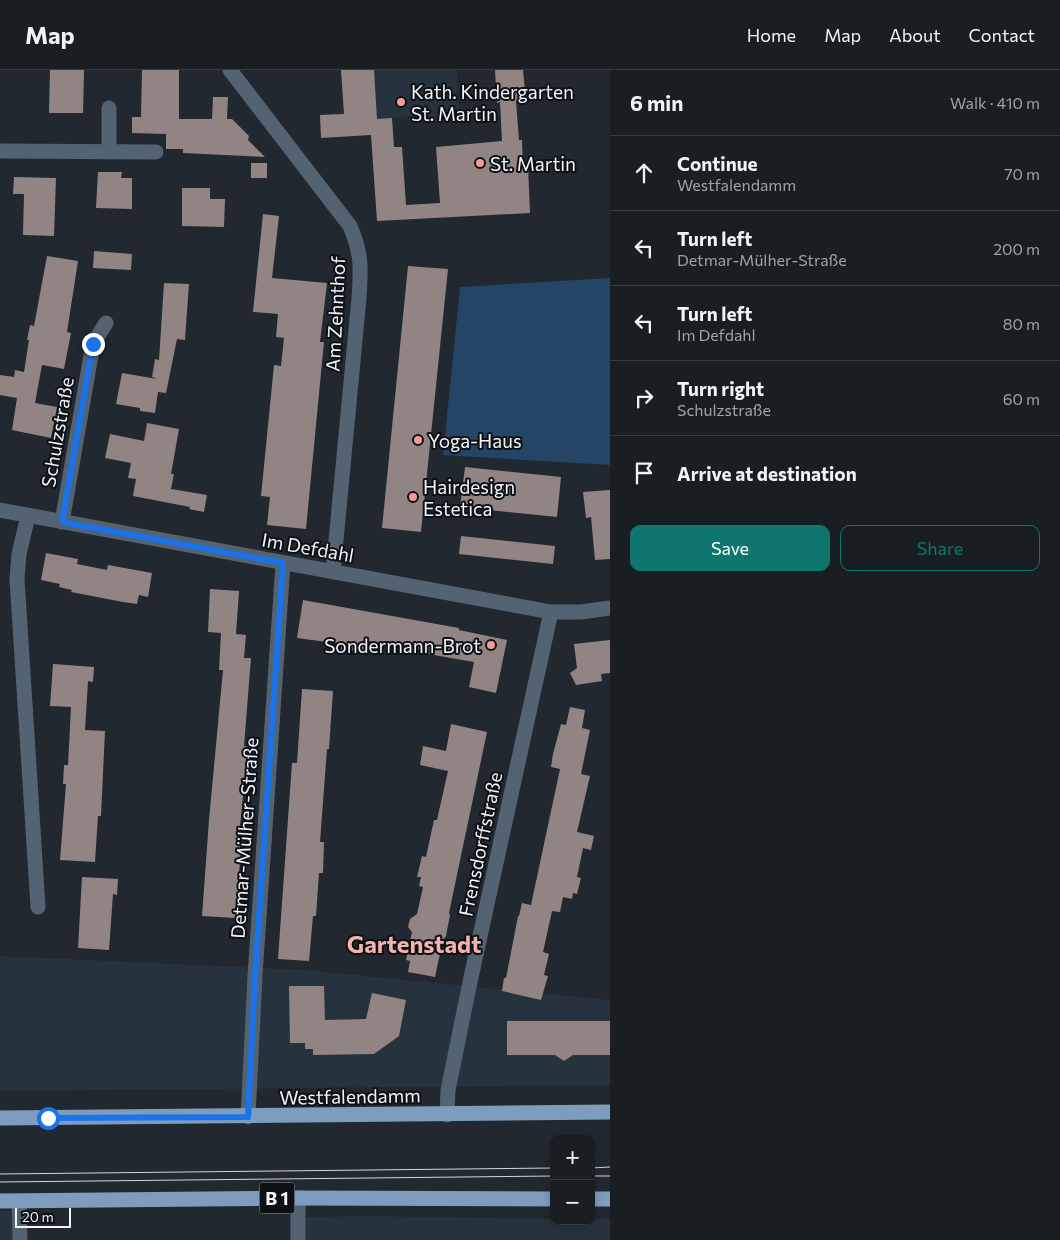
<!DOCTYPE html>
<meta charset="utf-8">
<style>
:root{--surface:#191e23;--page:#262b30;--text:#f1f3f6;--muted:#9fa2a6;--line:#373c41;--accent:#0f766e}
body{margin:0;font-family:Commissioner,sans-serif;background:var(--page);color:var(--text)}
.controls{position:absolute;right:15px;bottom:15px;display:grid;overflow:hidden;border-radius:10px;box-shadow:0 2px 8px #0003}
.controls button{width:45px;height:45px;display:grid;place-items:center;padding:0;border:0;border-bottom:1px solid var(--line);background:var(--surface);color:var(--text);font:25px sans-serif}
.scale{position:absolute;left:15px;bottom:12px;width:56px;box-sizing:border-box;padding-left:5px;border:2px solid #f0f5fa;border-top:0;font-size:14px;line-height:18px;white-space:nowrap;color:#f0f5fa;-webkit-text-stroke:4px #0d1014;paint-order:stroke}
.stop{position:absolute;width:15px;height:15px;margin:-11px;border:4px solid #1a73e8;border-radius:50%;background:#fff}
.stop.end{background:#1a73e8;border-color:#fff;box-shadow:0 1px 5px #0008}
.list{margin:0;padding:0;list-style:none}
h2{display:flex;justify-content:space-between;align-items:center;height:65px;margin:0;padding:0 20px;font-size:21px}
h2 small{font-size:16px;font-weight:400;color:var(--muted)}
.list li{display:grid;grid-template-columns:32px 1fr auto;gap:15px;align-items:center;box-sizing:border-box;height:75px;padding:0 20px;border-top:1px solid var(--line)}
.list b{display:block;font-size:19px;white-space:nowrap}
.list p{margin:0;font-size:16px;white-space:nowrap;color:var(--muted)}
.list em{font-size:16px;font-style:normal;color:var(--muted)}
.actions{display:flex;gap:10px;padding:15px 20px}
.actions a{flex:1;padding:11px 0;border:1px solid var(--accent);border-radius:10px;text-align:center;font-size:18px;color:var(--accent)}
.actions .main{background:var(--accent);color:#fff}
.icon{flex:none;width:28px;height:28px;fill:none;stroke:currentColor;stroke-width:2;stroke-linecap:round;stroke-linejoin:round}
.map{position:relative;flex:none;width:610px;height:1170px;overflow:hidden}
header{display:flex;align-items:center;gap:30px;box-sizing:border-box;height:70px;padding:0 25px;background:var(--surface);border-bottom:1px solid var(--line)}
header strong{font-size:24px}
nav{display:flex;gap:28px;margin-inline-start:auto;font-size:18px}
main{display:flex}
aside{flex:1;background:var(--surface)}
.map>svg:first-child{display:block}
.built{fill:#26323d}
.green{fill:#244565}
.building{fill:#928483}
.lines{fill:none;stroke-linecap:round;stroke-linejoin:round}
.minor{stroke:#536372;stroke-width:15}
.major{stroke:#7e9dbe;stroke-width:15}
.tram{stroke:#d1d6dc;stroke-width:1}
.route{stroke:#1a73e8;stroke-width:6}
.poi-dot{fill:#f59b96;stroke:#0d1014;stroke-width:2}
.labels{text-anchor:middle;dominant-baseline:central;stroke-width:4;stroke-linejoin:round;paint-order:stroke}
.shield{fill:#0d1014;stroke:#acb0b5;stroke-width:1}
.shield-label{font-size:18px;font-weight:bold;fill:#f0f5fa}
.poi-label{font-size:19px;fill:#f0f5fa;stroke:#0d1014;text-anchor:start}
.street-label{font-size:19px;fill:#f0f5fa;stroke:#0d1014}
.district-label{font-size:24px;font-weight:bold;fill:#f5b1ac;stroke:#0d1014}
</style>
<header>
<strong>Map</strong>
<nav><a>Home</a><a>Map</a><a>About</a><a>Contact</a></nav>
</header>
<main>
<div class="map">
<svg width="610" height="1170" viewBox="0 0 610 1170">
<rect width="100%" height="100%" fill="#21282f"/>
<g class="built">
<path d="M341,0H459H457L459,40L456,49L430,51L426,45L377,49L321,68L320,45L344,43Z"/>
<path d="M0,886L304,900L610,930V1015L0,1021Z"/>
<rect x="0" y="1141" width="15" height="29"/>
<path d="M368,1146L554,1149V1151H591V1149H610V1170H303L304,1147Z"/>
</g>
<path class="green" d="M610,208V395L443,385L460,217Z"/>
<g class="building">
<path d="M50,0H84L83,43H49Z"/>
<path d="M142,0H179V49H212L213,27H228L227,49H232L249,66L248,70L265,87L183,83V79H166V64L132,63V47H141Z"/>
<path d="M341,0H374L377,49L392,48L394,77H402L406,135L440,133L436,77L502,71L500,32L497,33L495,0H523L526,31H516L519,70H522L523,97L528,96L530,143L377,151L371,65L321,68L320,45L344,44Z"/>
<rect x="251" y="93" width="16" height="15"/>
<path d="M98,102H122L121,108H132V139L96,138Z"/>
<path d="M14,107L56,108L54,166L23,165L24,124H13Z"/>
<path d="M182,118H210V129H225L224,157L182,156Z"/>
<path d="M263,144L279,146L272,208L327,213L320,272H324L306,459L267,455L270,427L261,426L274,295L281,296L284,268L276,267L278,244L253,242Z"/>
<path d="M94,181L132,184L131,200L93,198Z"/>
<path d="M47,186L78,191L67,262L71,263L64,299L42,295L35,333L57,337L51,368L12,360L17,328L0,325V305L14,307L15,300L24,302L29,270H27L30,255L34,256Z"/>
<path d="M408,196L448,199L421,462L382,458Z"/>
<path d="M164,213L189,214L185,270L177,269L166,323L158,322L155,343L140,341V338L116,334L122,303L157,309L152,307L155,289L159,290Z"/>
<path d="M147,353L179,359L171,404H174L171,419L207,425L204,442L189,439L190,437L133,426L136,409L128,408L131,393L105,388L110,364L144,371Z"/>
<path d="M465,397L561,407L557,447L460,437Z"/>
<path d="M610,420V489L595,490L591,447L586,448L583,422Z"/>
<path d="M461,466L555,476L553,494L459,484Z"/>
<path d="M46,483L78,489L77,494L107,500L108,495L152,503L148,527L139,525L137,534L123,532L71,522L72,520L59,517L60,514L41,510Z"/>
<path d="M210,519L239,521L236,564L246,565L244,588H251L244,676L248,677L238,776H241L236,848L202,846L209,750L223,600H219L221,563L208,562Z"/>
<path d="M303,530L459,558V560L507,570L496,623L469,617L474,592L428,584L429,581L369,571L367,583L341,579L342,574L297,568Z"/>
<path d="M610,570V603L601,604L602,611L576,615L570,603L577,598L574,574Z"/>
<path d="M53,594L94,597L93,612L88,611L85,660L105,661L101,746H98L95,792L60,790L66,714H63L64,695H68L71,637L50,636Z"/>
<path d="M302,619L333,621L329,679H327L320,772H324L323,803H319L316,846H313L309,891L278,889L292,693H297Z"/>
<path d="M570,637L585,640L582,658L590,660L581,704L590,706L577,762L594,766L591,780L583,778L577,807L581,808L577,824L573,823L572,829L563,827L560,842L552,841L543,882L549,884L544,905L548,906L541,930L502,921L504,908H506L518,846H519L522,833L531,835L560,699L551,697L553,684L561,654L566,655Z"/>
<path d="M451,654L487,662L449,843L450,845L446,866L443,870L435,907L408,902L410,891L406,890L412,862L408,857L410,849L417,844L423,817L419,816L421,807H417L422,786L426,787L434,750H437L448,701L420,695L423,676L446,681Z"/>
<path d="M82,807L118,809L117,825L113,824L109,880L78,878Z"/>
<path d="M289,916H324L325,950L366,949L372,923L406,930L399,966L374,984L313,985V979H305V973H290Z"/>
<path d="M507,951H610V985H573L564,991L555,985H507Z"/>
</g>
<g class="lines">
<g class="minor">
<path d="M230,0L350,156C362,184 361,199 359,228L333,502"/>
<path d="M0,81L156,82"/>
<path d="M109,82V38"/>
<path d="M0,440L551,542H581L610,538"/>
<path d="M28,446L19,484L17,509L38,837"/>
<path d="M62,452L93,274L106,253"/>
<path d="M447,1045L448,1020L470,912L551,542"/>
<path d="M248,1047L255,906L283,493"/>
<path d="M19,1131L20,1170"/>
<path d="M298,1170V1128"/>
</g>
<g class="major">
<path d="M0,1048L610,1042"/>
<path d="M591,1129H610"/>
<path d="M0,1131L298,1128L554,1129"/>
</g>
<g class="tram">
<path d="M591,1098L610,1097"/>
<path d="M0,1104L554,1098"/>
<path d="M591,1106H610"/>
<path d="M0,1112L554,1106"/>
</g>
</g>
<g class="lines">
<path class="route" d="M48,1048L248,1047L255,906L283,493L62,452L93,274"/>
</g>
<g class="poi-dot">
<circle cx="401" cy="32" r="5"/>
<circle cx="480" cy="93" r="5"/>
<circle cx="418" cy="370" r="5"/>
<circle cx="413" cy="427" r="5"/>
<circle cx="491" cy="575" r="5"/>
</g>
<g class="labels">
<rect class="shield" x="259.5" y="1112.5" width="35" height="31" rx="4"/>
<g class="shield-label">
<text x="277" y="1128">B 1</text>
</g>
<g class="poi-label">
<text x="411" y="21">Kath. Kindergarten<tspan x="411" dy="22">St. Martin</tspan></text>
<text x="490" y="93">St. Martin</text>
<text x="428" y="370">Yoga-Haus</text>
<text x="423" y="416">Hairdesign<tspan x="423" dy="22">Estetica</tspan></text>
<text x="481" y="575" text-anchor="end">Sondermann-Brot</text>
</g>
<g class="street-label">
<text transform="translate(335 244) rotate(-87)">Am Zehnthof</text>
<text transform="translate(57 362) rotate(-80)">Schulzstraße</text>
<text transform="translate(308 477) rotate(10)">Im Defdahl</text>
<text transform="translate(244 768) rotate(-86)">Detmar-Mülher-Straße</text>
<text transform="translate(480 774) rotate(-78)">Frensdorffstraße</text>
<text transform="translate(350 1026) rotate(-1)">Westfalendamm</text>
</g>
<g class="district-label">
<text x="414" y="873">Gartenstadt</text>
</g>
</g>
</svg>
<div class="controls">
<button>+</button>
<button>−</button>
</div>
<div class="scale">20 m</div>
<div class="stop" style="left:48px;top:1048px"></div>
<div class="stop end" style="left:93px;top:274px"></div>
</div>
<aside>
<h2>6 min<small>Walk · 410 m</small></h2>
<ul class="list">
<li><svg class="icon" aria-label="ahead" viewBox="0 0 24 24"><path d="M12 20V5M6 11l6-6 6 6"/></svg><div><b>Continue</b><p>Westfalendamm</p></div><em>70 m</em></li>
<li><svg class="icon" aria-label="left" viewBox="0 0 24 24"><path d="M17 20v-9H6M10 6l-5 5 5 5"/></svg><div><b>Turn left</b><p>Detmar-Mülher-Straße</p></div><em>200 m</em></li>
<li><svg class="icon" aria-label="left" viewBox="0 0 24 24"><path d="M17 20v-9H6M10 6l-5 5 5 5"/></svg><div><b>Turn left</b><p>Im Defdahl</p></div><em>80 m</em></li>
<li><svg class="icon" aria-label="right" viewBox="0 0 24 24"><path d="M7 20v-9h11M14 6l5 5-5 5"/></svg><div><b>Turn right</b><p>Schulzstraße</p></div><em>60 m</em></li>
<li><svg class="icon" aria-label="arrive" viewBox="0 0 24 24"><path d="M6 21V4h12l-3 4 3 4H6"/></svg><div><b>Arrive at destination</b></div></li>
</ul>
<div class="actions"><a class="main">Save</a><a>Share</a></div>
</aside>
</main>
